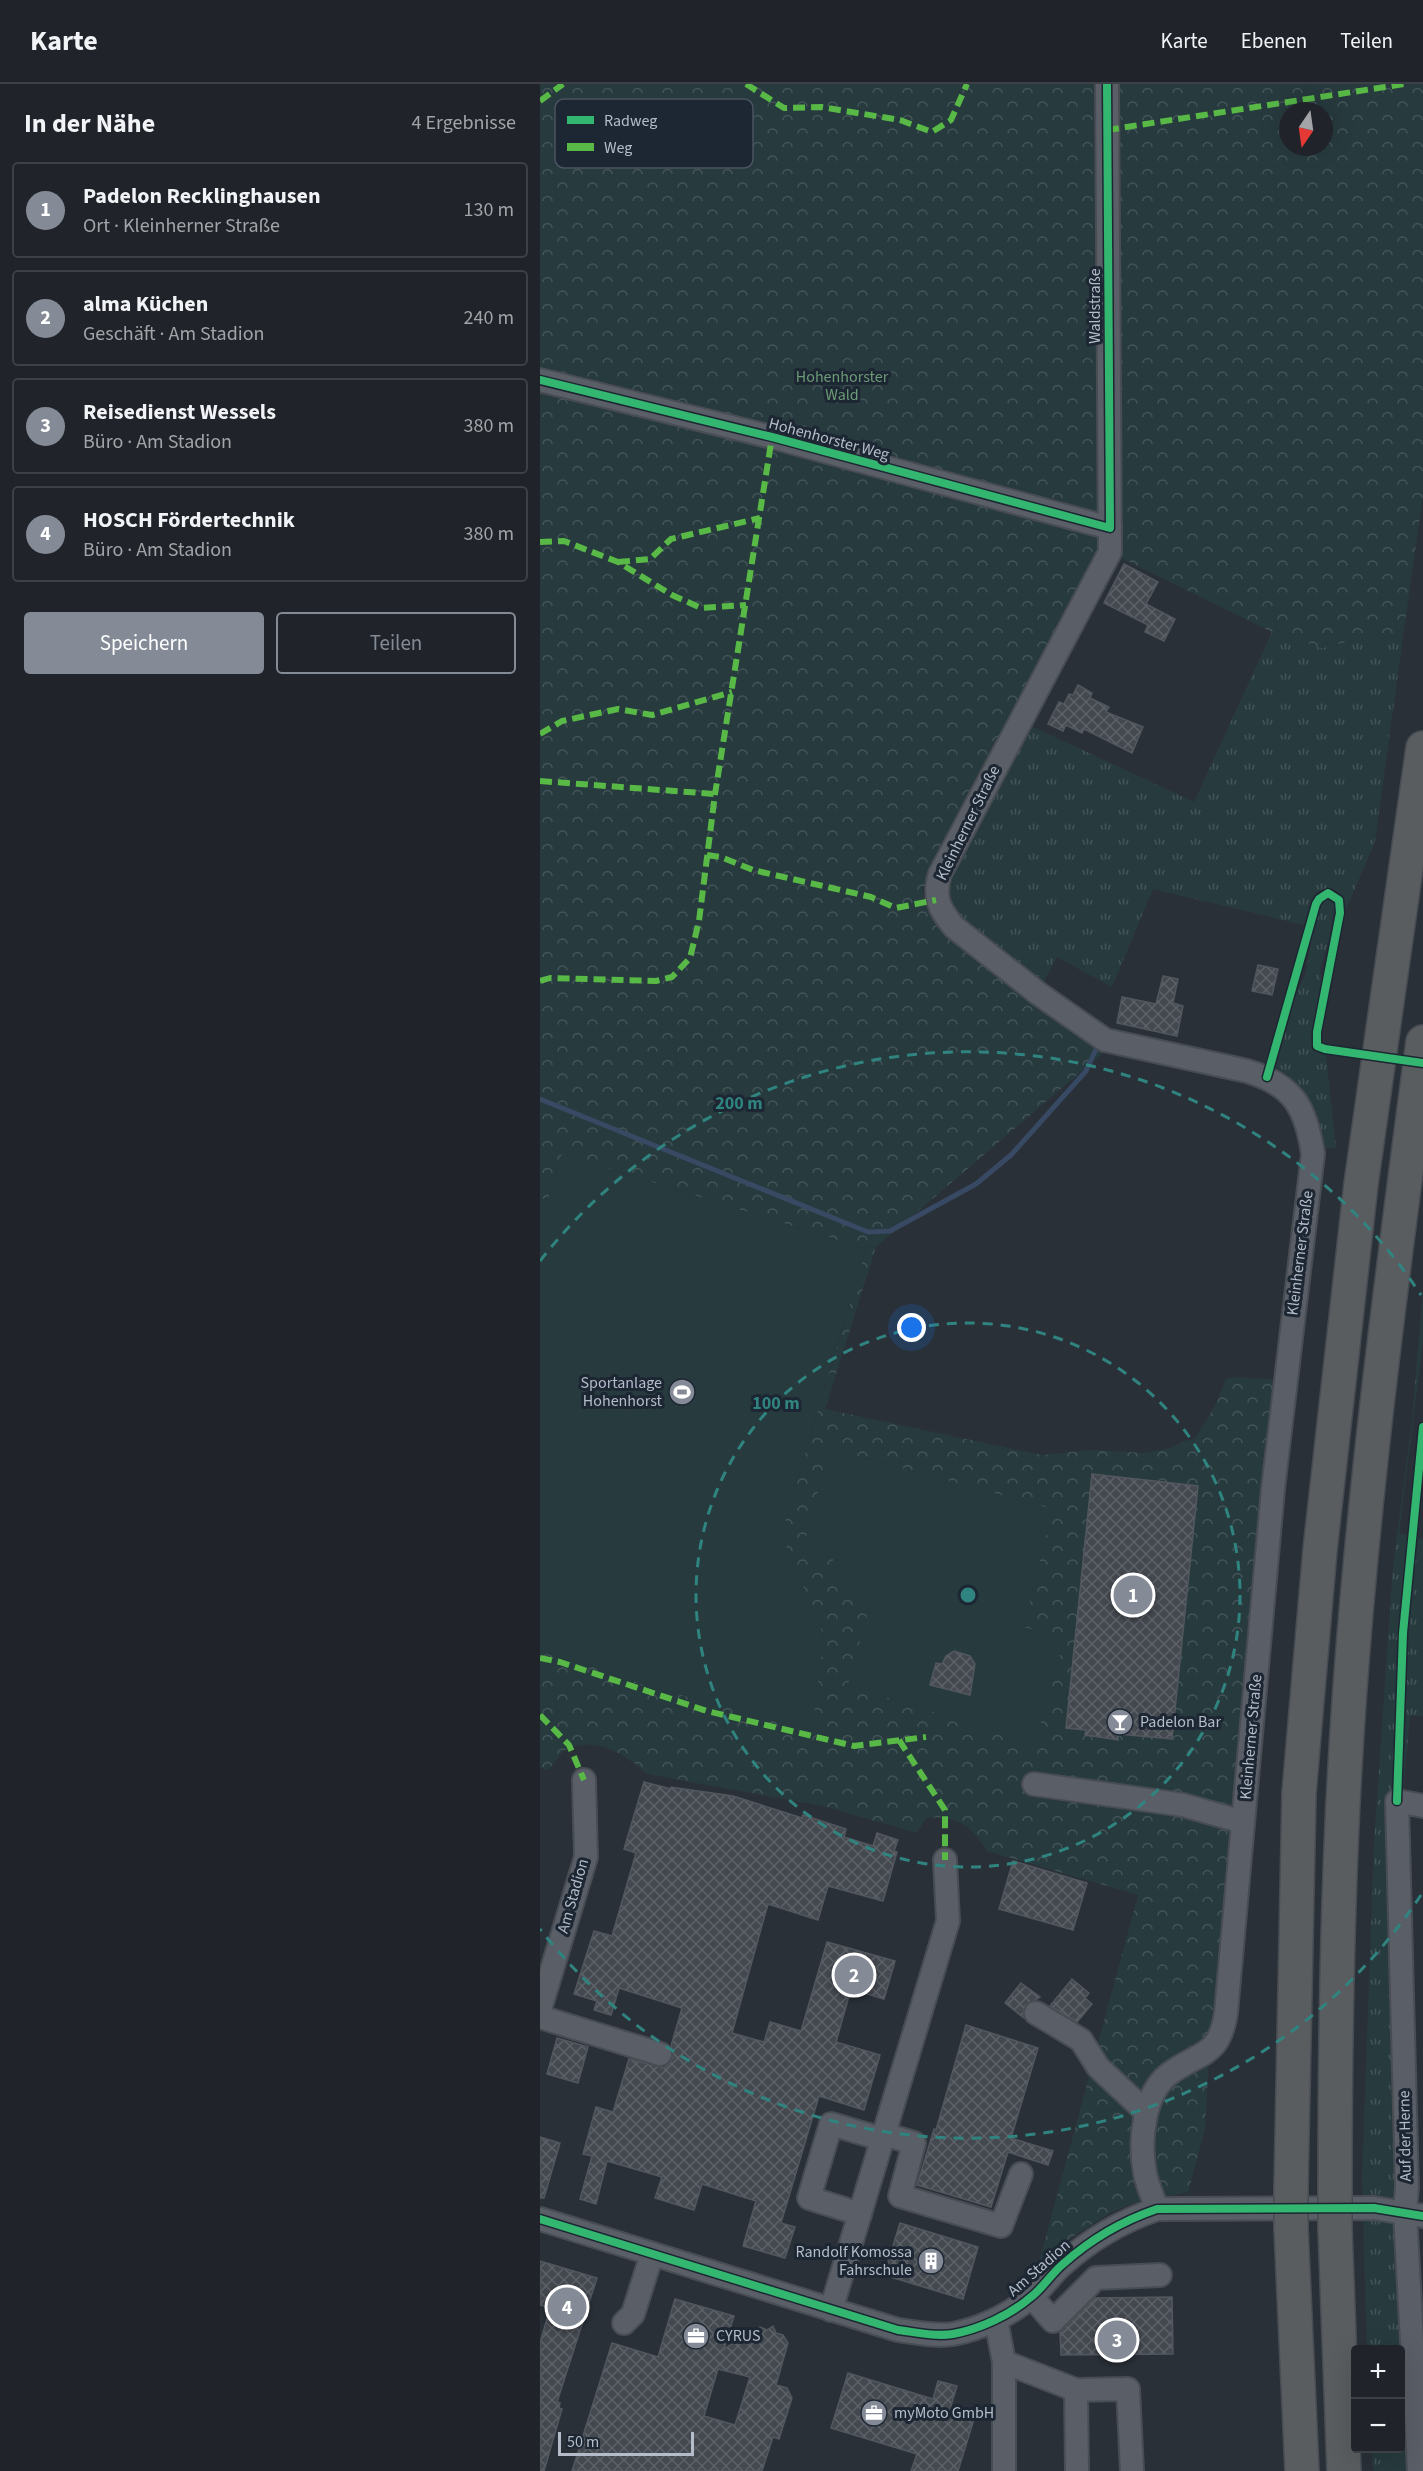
<!DOCTYPE html>
<html lang="de">
<meta charset="utf-8">
<style>
:root{--surface:#20242a;--page:#2d3036;--text:#f1f3f6;--muted:#a2a4a8;--line:#3d4147;--accent:#848b96}
body{margin:0;font-family:"Source Sans 3",sans-serif;background:var(--page);color:var(--text)}
.controls{position:absolute;right:18px;bottom:18px;display:grid;overflow:hidden;border-radius:6px;box-shadow:0 6px 24px #0002}
.controls button{width:54px;height:54px;display:grid;place-items:center;padding:0;border:0;border-bottom:2px solid var(--line);background:var(--surface);color:var(--text);font:30px sans-serif}
.compass{position:absolute;left:739px;top:18px;width:54px;height:54px;border-radius:50%;background:var(--surface);box-shadow:0 6px 24px #0002;rotate:193deg}
.scale{position:absolute;left:18px;bottom:15px;width:136px;box-sizing:border-box;padding-left:6px;border:3px solid #b4bcc9;border-top:0;font-size:16px;line-height:21px;white-space:nowrap;color:#b4bcc9;-webkit-text-stroke:4px #1d2633;paint-order:stroke}
.you{position:absolute;left:372px;top:1244px;width:21px;height:21px;margin:-15px;border:4px solid #fff;border-radius:50%;background:#1a73e8;box-shadow:0 0 0 9px #1a73e833}
.badge{display:grid;place-items:center;width:39px;height:39px;border-radius:50%;background:var(--accent);color:#fff;font-size:20px;font-weight:700}
.pin{position:absolute;translate:-50% -50%;border:3px solid #fff;box-shadow:0 2px 6px #0006}
.list{margin:0;padding:0;list-style:none}
h2{display:flex;justify-content:space-between;align-items:center;height:78px;margin:0;padding:0 24px;font-size:26px}
h2 small{font-size:20px;font-weight:400;color:var(--muted)}
.list li{display:grid;grid-template-columns:39px 1fr auto;gap:18px;align-items:center;box-sizing:border-box;height:96px;margin:0 12px 12px;padding:0 12px;border:2px solid var(--line);border-radius:6px}
.list b{display:block;font-size:22px;white-space:nowrap}
.list p{margin:0;font-size:20px;white-space:nowrap;color:var(--muted)}
.list em{font-size:20px;font-style:normal;color:var(--muted)}
.actions{display:flex;gap:12px;padding:18px 24px}
.actions a{flex:1;padding:14px 0;border:2px solid var(--accent);border-radius:6px;text-align:center;font-size:21px;color:var(--accent)}
.actions .main{background:var(--accent);color:#fff}
.map{position:relative;flex:none;width:883px;height:2387px;overflow:hidden}
header{display:flex;align-items:center;gap:36px;box-sizing:border-box;height:84px;padding:0 30px;background:var(--surface);border-bottom:2px solid var(--line)}
header strong{font-size:28px}
nav{display:flex;gap:33px;margin-inline-start:auto;font-size:21px}
main{display:flex}
aside{flex:1;background:var(--surface)}
.map>svg:first-child{display:block}
.grass{fill:url(#grass-tufts)}
.forest{fill:url(#forest-crowns);fill-rule:evenodd}
.pitch{fill:#273a3e}
.lines{fill:none;stroke-linecap:round;stroke-linejoin:round}
.stream{stroke:#384963;stroke-width:5}
.building{fill:url(#building-cross-hatch);stroke:#52575f;stroke-width:1.5;fill-rule:evenodd}
.minor-casing{stroke:#484c53;stroke-width:26}
.highway-casing{stroke:#474c53;stroke-width:36}
.minor{stroke:#5a5e66;stroke-width:22}
.highway{stroke:#5a5d60;stroke-width:33}
.highway-bridge-casing{stroke:#474c53;stroke-width:36;stroke-linecap:butt}
.highway-bridge{stroke:#5a5d60;stroke-width:33}
.quiet{stroke:#58b947;stroke-width:6;stroke-dasharray:12 6;stroke-linecap:butt}
.cycleway-casing{stroke:#1d2633;stroke-width:11}
.cycleway{stroke:#33b770;stroke-width:8}
.ring{fill:none;stroke:#308480;stroke-width:3;stroke-dasharray:10 8}
.labels{text-anchor:middle;dominant-baseline:central;stroke-width:6;stroke-linejoin:round;paint-order:stroke}
.street-label{font-size:16px;fill:#b4bcc9;stroke:#1d2633}
.park-label{font-size:16px;fill:#6b9a76;stroke:#1d2633}
.poi-label{font-size:16px;fill:#b4bcc9;stroke:#1d2633;text-anchor:start}
.key{fill:#1d2633;stroke:#4a5360;stroke-width:1.5}
.key-label{font-size:16px;fill:#b4bcc9}
.centre{fill:#308480;stroke:#1d2633;stroke-width:3}
.ring-label{font-size:18px;text-anchor:middle;font-weight:bold;fill:#308480;stroke:#1d2633;stroke-width:6;stroke-linejoin:round;paint-order:stroke}
</style>
<header>
<strong>Karte</strong>
<nav><a>Karte</a><a>Ebenen</a><a>Teilen</a></nav>
</header>
<main>
<aside>
<h2>In der Nähe<small>4 Ergebnisse</small></h2>
<ul class="list">
<li><span class="badge">1</span><div><b>Padelon Recklinghausen</b><p>Ort · Kleinherner Straße</p></div><em>130 m</em></li>
<li><span class="badge">2</span><div><b>alma Küchen</b><p>Geschäft · Am Stadion</p></div><em>240 m</em></li>
<li><span class="badge">3</span><div><b>Reisedienst Wessels</b><p>Büro · Am Stadion</p></div><em>380 m</em></li>
<li><span class="badge">4</span><div><b>HOSCH Fördertechnik</b><p>Büro · Am Stadion</p></div><em>380 m</em></li>
</ul>
<div class="actions"><a class="main">Speichern</a><a>Teilen</a></div>
</aside>
<div class="map">
<svg width="883" height="2387" viewBox="0 0 883 2387">
<defs>
<pattern id="grass-tufts" width="24" height="20" patternUnits="userSpaceOnUse" patternTransform="scale(1.5)"><rect width="24" height="20" fill="#273a3e"/><path d="M3 7l-1-3M5 7V3M7 7l1-3M15 17l-1-3M17 17v-4M19 17l1-3" fill="none" stroke="#445559"/></pattern>
<pattern id="forest-crowns" width="20" height="18" patternUnits="userSpaceOnUse" patternTransform="scale(1.5)"><rect width="20" height="18" fill="#273a3e"/><path d="M2 6a3 3 0 1 1 6 0M12 15a3 3 0 1 1 6 0" fill="none" stroke="#445559"/></pattern>
<pattern id="building-cross-hatch" width="8" height="8" patternUnits="userSpaceOnUse" patternTransform="scale(1.5)"><rect width="8" height="8" fill="#444950"/><path d="M0 0l8 8M0 8l8-8" fill="none" stroke="#5d6168"/></pattern>
</defs>
<rect width="100%" height="100%" fill="#2a3038"/>
<g class="grass">
<path d="M732,548L782,564L823,554L863,553L835,758L806,825C805,820 804,815 801,811C795,802 778,803 773,813C768,822 767,832 764,841L613,805L572,903L517,873L500,904L409,825L406,799L485,639L654,718Z"/>
<path d="M788,814L795,820L788,859L780,884L781,900L771,955L778,967L786,971L796,1064H777L733,991L757,907C759,903 762,898 764,894C771,878 771,821 788,814Z"/>
<path d="M883,1205V1257L859,1449L883,1455V1632H870L860,1745L883,2387H833L832,2365L860,2364V2266H827L822,2096L834,1759L853,1482L872,1337Z"/>
</g>
<path class="forest" d="M0,0H883V411L863,553L823,554L782,564L732,548L579,473L557,465L393,802L382,803L386,825L394,823L570,963L336,1163L285,1325L502,1371L550,1366L606,1369L631,1364L645,1357L655,1355L676,1320L686,1295L693,1293L739,1296L695,1771L671,1939L665,2045L648,2108L599,2117L570,2129L515,2164L495,2193L598,1811L447,1767C430,1741 418,1731 386,1734L377,1749L283,1722L107,1690C85,1670 52,1649 23,1668C18,1672 13,1681 8,1686L0,1684V1558L284,1553L241,1450L326,1165L22,1070L8,1116L0,1114ZM748,27H784V63H748Z"/>
<g class="pitch">
<path d="M22,1070L326,1165L241,1450L284,1553L272,1646L107,1602L27,1574L0,1569V1114L8,1116Z"/>
<path d="M289,1364L513,1425L483,1543L525,1553L495,1660L308,1601L328,1529L293,1495V1474L263,1466Z"/>
</g>
<g class="lines">
<path class="stream" d="M0,1015L328,1148L350,1147L436,1100L471,1071L546,987L557,963"/>
</g>
<g class="building">
<path d="M584,480L618,498L606,520L635,535L624,557L605,548L608,541L564,519Z"/>
<path d="M538,601L552,609L550,614L569,623L566,628L603,643L592,669L544,645L542,649L526,641L523,647L508,640L519,618L524,620L529,610L533,611Z"/>
<path d="M718,881L738,885L732,911L712,907Z"/>
<path d="M623,892L638,895L633,919L643,922L637,952L577,939L582,913L616,920Z"/>
<path d="M552,1390L658,1402L632,1655L578,1650V1656L545,1651L546,1646L526,1644Z"/>
<path d="M414,1567L430,1572L435,1580L430,1611L390,1601L396,1579L402,1580L406,1572Z"/>
<path d="M104,1698L131,1705V1703L193,1712L262,1734L263,1731L306,1745L304,1753L333,1762L337,1749L358,1756L354,1767L357,1768L343,1817L288,1802L278,1836L228,1820L192,1949L224,1958L230,1938L261,1947L287,1858L355,1877L344,1915L311,1905L296,1958L340,1971L324,2026L279,2012L241,2139L255,2143L245,2174L203,2162L216,2117L162,2100L154,2126L115,2114L122,2093L67,2077L56,2120L40,2115L52,2072L43,2070L56,2023L73,2028L89,1975L124,1984L130,1979L133,1973L131,1962L142,1924L79,1904L71,1931L54,1926L57,1917L34,1910L54,1847L72,1852L96,1769L84,1765Z"/>
<path d="M473,1777L547,1799L533,1846L459,1825Z"/>
<path d="M532,1895L549,1909L545,1914L552,1920L537,1938L510,1922Z"/>
<path d="M481,1899L500,1913L485,1922L484,1934L465,1919Z"/>
<path d="M426,1941L498,1964L471,2054L513,2067L508,2081L468,2068L451,2123L377,2101L394,2045L396,2046Z"/>
<path d="M17,1954L48,1963L38,1999L7,1990Z"/>
<path d="M0,2053L20,2059L4,2114H0Z"/>
<path d="M360,2139L438,2163L423,2215L344,2191Z"/>
<path d="M0,2177L57,2194L17,2318L20,2319L19,2324L22,2325L4,2387H0V2259L10,2224L0,2221Z"/>
<path d="M632,2213L633,2270L521,2271L520,2248L555,2214Z"/>
<path d="M135,2215L194,2232L184,2265L220,2243L227,2246L233,2242L236,2249L243,2251L248,2259L236,2301L247,2304L252,2314L239,2355L233,2353L222,2387H32L72,2259L118,2273ZM178,2285L210,2293L195,2341L164,2332Z"/>
<path d="M308,2289L393,2315L398,2297L417,2302L410,2325L435,2332L418,2387H371L377,2370L291,2344Z"/>
</g>
<g class="lines">
<defs>
<g id="minor">
<path d="M567,0L570,468L400,790C393,813 399,825 414,843L499,910L565,956L707,987C754,1001 766,1024 773,1070L733,1405L686,1929C679,1974 660,1967 629,1990C603,2010 599,2058 605,2089C607,2101 613,2113 617,2125"/>
<path d="M0,296L232,353L570,444"/>
<path d="M494,1700L643,1721L703,1738"/>
<path d="M0,1925L46,1773L44,1696"/>
<path d="M496,1929L541,1956L558,1983L606,2028"/>
<path d="M0,1933L120,1970"/>
<path d="M344,2050L374,2059L360,2112L461,2142L481,2090"/>
<path d="M320,2130L269,2114L291,2040L342,2055"/>
<path d="M0,2135L358,2246C375,2248 395,2253 413,2250C440,2245 470,2231 491,2213C503,2204 511,2190 523,2180C551,2155 582,2137 617,2125L834,2124L883,2132"/>
<path d="M492,2213L513,2237L556,2194L620,2191"/>
<path d="M291,2226L408,1837L405,1776"/>
<path d="M456,2236L464,2278V2387"/>
<path d="M84,2239L93,2230L112,2170"/>
<path d="M464,2278L536,2306L588,2305L592,2387"/>
<path d="M536,2306L537,2387"/>
<path d="M879,2387L865,2128L867,2103L857,1717L883,1722"/>
</g>
<g id="highway">
<path d="M751,2103L759,1709L780,1466L821,1100L883,664"/>
<path d="M795,2103C795,1957 797,1811 806,1665C820,1429 852,1192 883,958"/>
<path d="M751,2144L762,2387"/>
<path d="M795,2144L804,2387"/>
</g>
</defs>
<use href="#minor" class="minor-casing"/>
<use href="#highway" class="highway-casing"/>
<use href="#minor" class="minor"/>
<use href="#highway" class="highway"/>
<defs>
<g id="highway-bridge">
<path d="M751,2103V2144"/>
<path d="M795,2144V2103"/>
</g>
</defs>
<use href="#highway-bridge" class="highway-bridge-casing"/>
<use href="#highway-bridge" class="highway-bridge"/>
<g class="quiet">
<path d="M206,0L244,24L281,23L360,36L392,48L411,36L427,0"/>
<path d="M0,17L23,0"/>
<path d="M567,46L864,0"/>
<path d="M0,458L24,457L78,478L132,511L161,524L206,521"/>
<path d="M78,478L110,475L131,455L220,434"/>
<path d="M0,650L22,637L78,625L112,631L192,608"/>
<path d="M0,697L175,710"/>
<path d="M167,771L181,773L213,786L331,813L356,824L396,816"/>
<path d="M0,897L10,894L116,897L132,893L150,874L159,837L175,710L232,353"/>
<path d="M0,1574L20,1578L167,1627L314,1662L386,1653"/>
<path d="M0,1631L29,1661L44,1696"/>
<path d="M359,1656L405,1726V1776"/>
</g>
<defs>
<g id="cycleway">
<path d="M0,296L232,353L570,444L567,0"/>
<path d="M727,993L776,820L779,815L788,809L799,816L800,829L777,948V962L785,965L883,979"/>
<path d="M857,1717L863,1549L883,1343"/>
<path d="M0,2135L358,2246C375,2248 395,2253 413,2250C440,2245 470,2231 491,2213C503,2204 511,2190 523,2180C551,2155 582,2137 617,2125L834,2124L883,2132"/>
</g>
</defs>
<use href="#cycleway" class="cycleway-casing"/>
<use href="#cycleway" class="cycleway"/>
</g>
<g class="ring">
<circle cx="428" cy="1511" r="272"/>
<path d="M881 1811A543 543 0 0 1 0 1845M0 1177A543 543 0 0 1 881 1211"/>
</g>
<defs>
<symbol id="stadium-disc" viewBox="-11 -11 22 22"><circle r="9.5" fill="#848b96" stroke="#1d2633"/><path d="M0-5a6.5 5 0 1 0 0 10a6.5 5 0 1 0 0-10ZM-3.5-1.8h7v3.6h-7Z" fill="#fff"/></symbol>
<symbol id="bar-disc" viewBox="-11 -11 22 22"><circle r="9.5" fill="#848b96" stroke="#1d2633"/><path d="M-6-5H6L.8 .8V4.5H3.5V6h-7V4.5H-.8V.8Z" fill="#fff"/></symbol>
<symbol id="building-disc" viewBox="-11 -11 22 22"><circle r="9.5" fill="#848b96" stroke="#1d2633"/><path d="M-4-6H4V6H1V3H-1V6H-4ZM-2.5-4.3h1.7v1.8h-1.7ZM.8-4.3h1.7v1.8H.8ZM-2.5-1h1.7V.8h-1.7ZM.8-1h1.7V.8H.8Z" fill="#fff"/></symbol>
<symbol id="office-disc" viewBox="-11 -11 22 22"><circle r="9.5" fill="#848b96" stroke="#1d2633"/><path d="M-6-3h4V-5.5h4V-3h4V5H-6ZM-1-4.5V-3h2v-1.5ZM-6 0V1H6V0Z" fill="#fff"/></symbol>
</defs>
<g fill-rule="evenodd">
<use href="#stadium-disc" x="127" y="1293" width="30" height="30"/>
<use href="#bar-disc" x="565" y="1623" width="30" height="30"/>
<use href="#building-disc" x="376" y="2162" width="30" height="30"/>
<use href="#office-disc" x="141" y="2237" width="30" height="30"/>
<use href="#office-disc" x="319" y="2314" width="30" height="30"/>
</g>
<g class="labels">
<g class="street-label">
<text transform="translate(555 222) rotate(-90)">Waldstraße</text>
<text transform="translate(289 355) rotate(15)">Hohenhorster Weg</text>
<text transform="translate(428 739) rotate(-64)">Kleinherner Straße</text>
<text transform="translate(760 1169) rotate(-83)">Kleinherner Straße</text>
<text transform="translate(711 1653) rotate(-85)">Kleinherner Straße</text>
<text transform="translate(33 1812) rotate(-74)">Am Stadion</text>
<text transform="translate(865 2052) rotate(-91)">Auf der Herne</text>
<text transform="translate(499 2184) rotate(-41)">Am Stadion</text>
</g>
<g class="park-label">
<text x="302" y="293">Hohenhorster<tspan x="302" dy="18">Wald</tspan></text>
</g>
<g class="poi-label">
<text x="122" y="1299" text-anchor="end">Sportanlage<tspan x="122" dy="18">Hohenhorst</tspan></text>
<text x="600" y="1638">Padelon Bar</text>
<text x="372" y="2168" text-anchor="end">Randolf Komossa<tspan x="372" dy="18">Fahrschule</tspan></text>
<text x="176" y="2252">CYRUS</text>
<text x="354" y="2329">myMoto GmbH</text>
</g>
</g>
<rect x="15" y="15" width="198" height="69" rx="9" class="key"/>
<rect x="27" y="32" width="27" height="8" fill="#33b770"/>
<rect x="27" y="59" width="27" height="8" fill="#58b947"/>
<g class="key-label">
<text x="64" y="42">Radweg</text>
<text x="64" y="69">Weg</text>
</g>
<circle cx="428" cy="1511" r="9" class="centre"/>
<g class="ring-label">
<text x="199" y="1025">200 m</text>
<text x="236" y="1325">100 m</text>
</g>
</svg>
<div class="controls">
<button>+</button>
<button>−</button>
</div>
<svg class="compass" viewBox="-18 -18 36 36"><path d="M0-13l5 13h-10z" fill="#e53935"/><path d="M0 13l5-13h-10z" fill="#a2a4a8"/></svg>
<div class="scale">50 m</div>
<div class="you"></div>
<div class="pin badge" style="left:593px;top:1511px">1</div>
<div class="pin badge" style="left:314px;top:1891px">2</div>
<div class="pin badge" style="left:577px;top:2256px">3</div>
<div class="pin badge" style="left:27px;top:2223px">4</div>
</div>
</main>
